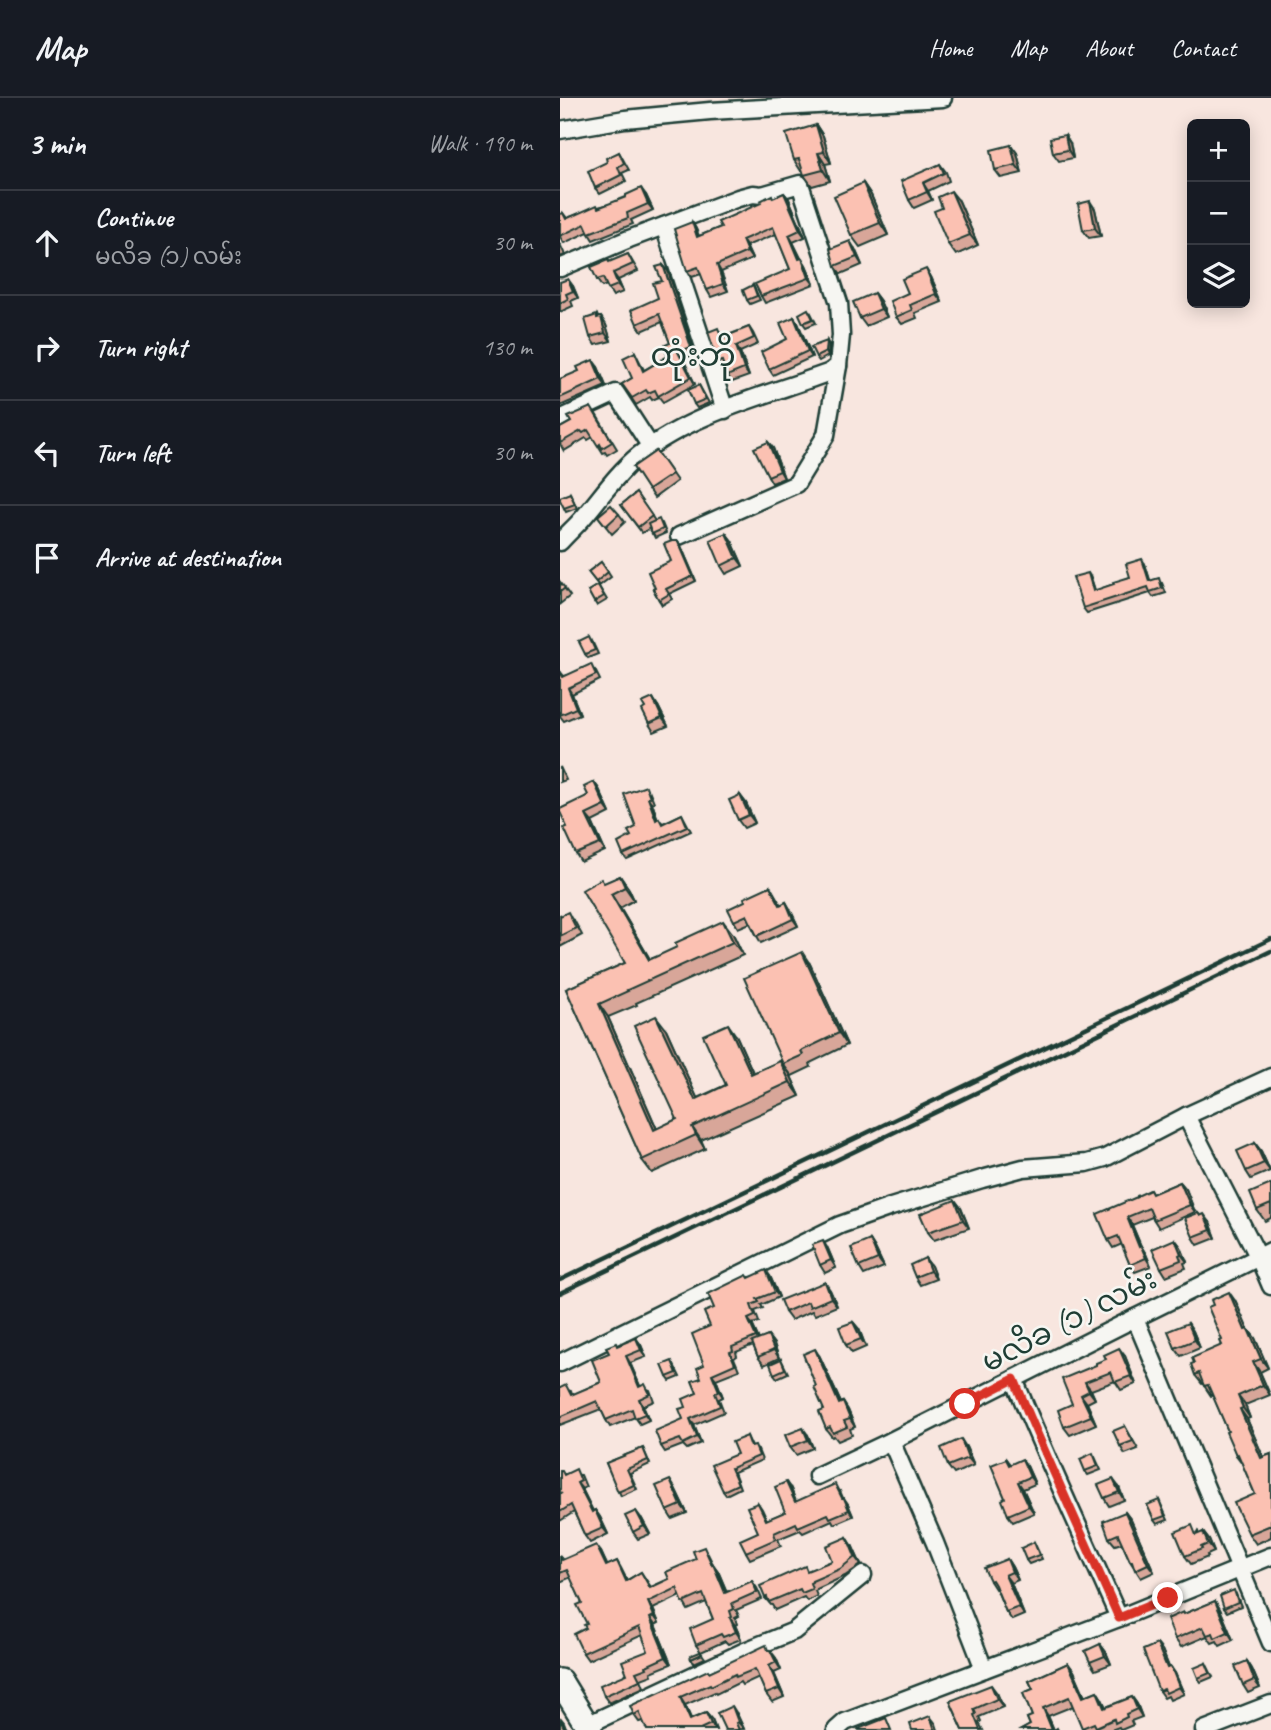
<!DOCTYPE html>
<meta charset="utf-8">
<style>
:root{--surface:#171b24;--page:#242831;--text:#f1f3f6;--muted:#9ea1a6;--line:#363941}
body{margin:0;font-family:Caveat,"Noto Sans Myanmar",sans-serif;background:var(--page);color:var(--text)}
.controls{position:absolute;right:21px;top:21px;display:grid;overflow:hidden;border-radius:10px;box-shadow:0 4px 18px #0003}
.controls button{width:63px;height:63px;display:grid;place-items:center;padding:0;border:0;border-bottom:2px solid var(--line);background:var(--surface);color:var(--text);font:35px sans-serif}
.stop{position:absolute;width:21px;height:21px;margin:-16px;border:5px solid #d93025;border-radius:50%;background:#fff}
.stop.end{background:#d93025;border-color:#fff;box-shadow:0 2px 7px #0008}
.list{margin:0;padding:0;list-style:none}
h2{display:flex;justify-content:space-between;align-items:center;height:91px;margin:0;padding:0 28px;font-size:30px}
h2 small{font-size:23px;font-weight:400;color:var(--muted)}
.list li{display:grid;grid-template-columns:46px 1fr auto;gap:21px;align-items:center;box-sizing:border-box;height:105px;padding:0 28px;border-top:2px solid var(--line)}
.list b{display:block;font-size:26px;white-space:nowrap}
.list p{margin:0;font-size:23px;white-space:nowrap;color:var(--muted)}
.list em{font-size:23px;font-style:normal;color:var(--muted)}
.icon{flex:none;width:38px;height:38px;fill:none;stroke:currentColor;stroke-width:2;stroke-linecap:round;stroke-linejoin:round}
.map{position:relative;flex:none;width:711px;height:1632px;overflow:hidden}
header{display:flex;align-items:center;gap:42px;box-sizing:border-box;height:98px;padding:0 35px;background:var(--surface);border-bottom:2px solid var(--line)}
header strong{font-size:33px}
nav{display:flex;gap:38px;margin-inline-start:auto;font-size:24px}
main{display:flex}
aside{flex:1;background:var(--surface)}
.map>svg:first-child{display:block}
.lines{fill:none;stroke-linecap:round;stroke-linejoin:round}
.street-casing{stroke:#1f3d34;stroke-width:21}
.secondary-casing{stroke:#1f3d34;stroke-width:28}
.street{stroke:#f6f6f2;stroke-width:16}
.secondary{stroke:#f6f6f2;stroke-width:23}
.rail{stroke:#1f3d34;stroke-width:4.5}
.wall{fill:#d8a699;stroke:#1f3d34;stroke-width:2}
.shaded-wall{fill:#b0877d;stroke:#1f3d34;stroke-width:2}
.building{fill:#fbc1b2;stroke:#1f3d34;stroke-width:2}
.route{stroke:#d93025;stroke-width:9}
.labels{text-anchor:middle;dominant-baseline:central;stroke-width:5;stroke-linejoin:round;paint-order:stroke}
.street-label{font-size:30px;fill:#1f3d34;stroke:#f6f6f2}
.quarter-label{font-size:33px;fill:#1f3d34;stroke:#f6f6f2}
</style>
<header>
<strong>Map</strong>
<nav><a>Home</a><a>Map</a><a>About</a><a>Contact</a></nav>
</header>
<main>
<aside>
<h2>3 min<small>Walk · 190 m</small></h2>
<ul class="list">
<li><svg class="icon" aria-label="ahead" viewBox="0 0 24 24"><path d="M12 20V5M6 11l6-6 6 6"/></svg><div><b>Continue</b><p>မလိခ (၁) လမ်း</p></div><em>30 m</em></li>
<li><svg class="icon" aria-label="right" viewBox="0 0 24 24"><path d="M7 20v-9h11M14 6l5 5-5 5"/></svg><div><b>Turn right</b></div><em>130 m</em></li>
<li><svg class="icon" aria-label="left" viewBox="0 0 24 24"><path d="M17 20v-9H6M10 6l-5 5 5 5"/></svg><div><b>Turn left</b></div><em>30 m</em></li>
<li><svg class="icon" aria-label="arrive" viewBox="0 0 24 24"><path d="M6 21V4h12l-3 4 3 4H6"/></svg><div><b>Arrive at destination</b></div></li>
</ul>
</aside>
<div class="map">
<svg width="711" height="1632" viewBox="0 0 711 1632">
<rect width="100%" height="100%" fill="#f8e6df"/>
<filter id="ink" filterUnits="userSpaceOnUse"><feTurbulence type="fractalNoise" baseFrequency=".0143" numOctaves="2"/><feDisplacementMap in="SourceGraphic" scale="14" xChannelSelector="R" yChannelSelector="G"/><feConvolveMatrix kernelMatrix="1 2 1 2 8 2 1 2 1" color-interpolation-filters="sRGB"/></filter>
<g filter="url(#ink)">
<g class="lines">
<defs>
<g id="street">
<path d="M0,32L65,21L150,13L383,0"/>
<path d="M104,128L165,312"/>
<path d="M0,170L69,141L178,100L193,96L202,97L240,86L279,205L281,237L278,268L270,274C208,297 132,315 79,357C57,375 41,399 22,421C15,429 7,436 0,444"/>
<path d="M0,321L56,295L91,349"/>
<path d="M119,438L236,386L266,337L278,268"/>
<path d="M626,1018L699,1160L711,1188"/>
<path d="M575,1220L711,1545"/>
<path d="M0,1265L280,1127L331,1109L422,1081L463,1070L527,1065L545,1060L626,1018L711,979"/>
<path d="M454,1281C487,1362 524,1440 559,1520"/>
<path d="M331,1343L375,1445L424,1571"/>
<path d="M257,1378L331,1343L575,1220L711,1153"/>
<path d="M27,1627L185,1553L234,1533L303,1477"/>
<path d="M276,1632L285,1624L559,1520L711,1458"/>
<path d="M644,1632L711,1606"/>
</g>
<path id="secondary" d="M0,1583L30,1632"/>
</defs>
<use href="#street" class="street-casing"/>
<use href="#secondary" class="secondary-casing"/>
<use href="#street" class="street"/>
<use href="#secondary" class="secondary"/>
<g class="rail">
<path d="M0,1182L711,841"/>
<path d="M0,1195L711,853"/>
</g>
</g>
<g class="wall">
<path d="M256,27L263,38L271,65L265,66L270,83L252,88L244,77L243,73H241L234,62Z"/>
<path d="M505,37L510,45L513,60L499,63L493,55Z"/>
<path d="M451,47L457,55L462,75L441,80L435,72Z"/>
<path d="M59,54L69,72L62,75L66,83L40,96L35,90L47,64Z"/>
<path d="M380,66L386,74L389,83L368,93L372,102L354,110L349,102Z"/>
<path d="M303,85L311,97L328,137L300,149L291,137Z"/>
<path d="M224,95L229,101L245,139L233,144L241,160L246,167L254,186L205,205L201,198L230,171L216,136L186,148L192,161L161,174L168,193L151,199L147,192L141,176L132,179L127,173L132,124L136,131L139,138L161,129L213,100Z"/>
<path d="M86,97L93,112L71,122L73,126L33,142L28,134L4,145L0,139L3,115L7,120L38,109Z"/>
<path d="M399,103L418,147L396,157L388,146Z"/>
<path d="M535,111L541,138L529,140L523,132Z"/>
<path d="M0,146L5,157L0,159Z"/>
<path d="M295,151L302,167L281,176L275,168Z"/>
<path d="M68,156L78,173L58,182L63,194L53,198L46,187L42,189L37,182L48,162L50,164Z"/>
<path d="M103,167L108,173L135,256L123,261L135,286L103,304L99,299L92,302L90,299L76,307L62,286L72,280L75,254L84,272L108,258L110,245L102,224L82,233L77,226L98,200L102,183Z"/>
<path d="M371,179L382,204L355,215L357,220L342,226L336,219L348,195Z"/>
<path d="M0,184L13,188L18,200L11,203L13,208L0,214Z"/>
<path d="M193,187L200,202L190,206L187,202Z"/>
<path d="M314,195L320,203L327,219L306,228L300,220Z"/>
<path d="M251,215L256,225L246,229L243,225Z"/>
<path d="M37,217L38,219H41L46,227L51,243L35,247L30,239Z"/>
<path d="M234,219L238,225L252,259L213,277L209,271L227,241Z"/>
<path d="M189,229L193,235L198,246L180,254L189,278L172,284L167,278L164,270L162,271L158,264L162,236L163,239Z"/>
<path d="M269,247L268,258L259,263L256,259Z"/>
<path d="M38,269L46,288L0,308V281Z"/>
<path d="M139,287L149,305L137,310L134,306Z"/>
<path d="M36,316L57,351L47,357L45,354L43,355L33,339L28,342L26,340L4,353L0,346V330L11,324Z"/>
<path d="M208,344L213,350L224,380L212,385L208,378Z"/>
<path d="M96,353L117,383L94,400L73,369Z"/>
<path d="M10,395L17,410L6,414L4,410Z"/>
<path d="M76,395L95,423L102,425L106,435L95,440L90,430L82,435L61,407Z"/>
<path d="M59,416L65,424L52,436L38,418Z"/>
<path d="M166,435L172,443L183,468L166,476L161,468Z"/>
<path d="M118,443L121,448L136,483L109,496L112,501L102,507L93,491L95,490L111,463Z"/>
<path d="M41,464L51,479L39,488L28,474Z"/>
<path d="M585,466L590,483L602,485L606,495L593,499L590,495L527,515L523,510L531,480L535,493L554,486L570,479Z"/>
<path d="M0,484L10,498L0,506Z"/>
<path d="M38,487L47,502L37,508L28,493Z"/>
<path d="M32,543L38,556L28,560L25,556Z"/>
<path d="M35,572L40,582L12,596L20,616L4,623L0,618V573L4,578Z"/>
<path d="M98,608L108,628L94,634L89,626L85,610Z"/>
<path d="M0,669L6,682L0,684Z"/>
<path d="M34,684L39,691L50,715L32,724L45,753L21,764L16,756L7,729L25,699L28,697Z"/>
<path d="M90,694L94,704L92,705L98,721L103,725L122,716L131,733L67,762L63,757L76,729Z"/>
<path d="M180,697L186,705L195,725L184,730L178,722Z"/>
<path d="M60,778L69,791L74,802L60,810L90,861L173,836L183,857L76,905L77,907L48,919L97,1031L117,1021L106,931L137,1000L166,987L177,939L193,975L220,963L230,976L240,998L141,1042L145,1051L92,1075L82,1062L6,891L65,865L45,785Z"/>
<path d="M210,788L221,807L226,804L230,811L238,828L201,845L197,838L190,825L178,830L174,823L185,803Z"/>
<path d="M0,816L1,818L14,822L22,837L0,849Z"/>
<path d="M250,866L287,947L250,965L251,969L232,978L223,966Z"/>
<path d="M695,1045L701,1053L710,1073L691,1081L686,1073Z"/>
<path d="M620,1084L626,1091L635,1114L599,1130L592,1119L572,1127L581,1148L586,1156L591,1168L575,1174L570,1167L562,1146L553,1150L548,1142L577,1099L590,1092L592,1096Z"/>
<path d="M711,1086V1120L705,1123L697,1112Z"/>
<path d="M395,1102L401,1110L409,1130L374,1142L368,1134Z"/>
<path d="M638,1115L641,1118L650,1124L656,1140L638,1147L633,1139Z"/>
<path d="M615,1141L621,1149L627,1164L624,1165L626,1170L606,1178L601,1170Z"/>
<path d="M310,1142L315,1150L324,1169L304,1177L299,1169Z"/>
<path d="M268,1151L276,1170L265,1175L260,1167Z"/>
<path d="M365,1160L371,1168L376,1181L360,1187L355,1179Z"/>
<path d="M210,1178L219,1199L201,1207L203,1210L195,1213L199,1224L192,1226L199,1242L208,1238L214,1246L219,1260L204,1267L198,1259L193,1247L176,1254L177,1258L174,1260L179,1272L156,1281L163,1299L159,1301L164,1314L134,1327L141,1345L127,1351L123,1347L105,1354L101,1348L123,1321L126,1309L137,1295L144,1267L154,1210L189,1179Z"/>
<path d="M270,1192L277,1208L255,1217L252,1213L231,1222L225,1214Z"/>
<path d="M676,1204L687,1231H688L695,1240L708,1270L700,1274L710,1297L685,1307L690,1320L687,1321L703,1359L711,1356V1439L696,1446L689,1436L695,1396L682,1365L676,1357L668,1333L653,1297L651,1298L643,1286H642L635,1277L634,1265L662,1247V1242Z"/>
<path d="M293,1224L299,1231L306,1249L292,1255L286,1247Z"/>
<path d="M628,1225L633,1233L640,1250L621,1258L615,1250Z"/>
<path d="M76,1240L81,1247L86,1259L70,1265L80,1288L90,1292L94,1303L83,1308L89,1322L80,1326L75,1319L50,1329L46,1322L41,1311L0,1327V1290L11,1293L12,1297L39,1285L41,1284L49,1255L58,1247Z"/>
<path d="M565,1258L576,1286L561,1292L555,1283L531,1292L535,1301L527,1305L536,1326L510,1337L504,1329L512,1306L536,1267L546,1261Z"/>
<path d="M260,1259L281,1305L283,1304L288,1312L295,1329L290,1331L292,1337L278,1343L274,1338L272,1339L266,1331L264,1312L256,1288Z"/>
<path d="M221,1261L228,1275L217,1280L214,1276Z"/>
<path d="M114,1267L120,1279L110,1283L107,1279Z"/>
<path d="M565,1328L578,1351L565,1356L560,1348Z"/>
<path d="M248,1337L253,1350L236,1357L230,1349Z"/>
<path d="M187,1338L192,1349L198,1352L202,1362L174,1374L180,1390L166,1397L163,1393L177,1356Z"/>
<path d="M406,1349L414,1367L394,1376L388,1368Z"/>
<path d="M83,1350L90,1366L70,1375L77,1391L61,1398L46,1365Z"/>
<path d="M535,1359L541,1372L528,1377L525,1373Z"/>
<path d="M446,1361L450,1366L467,1368L475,1386L463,1391L474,1415L453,1424L448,1417L445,1400Z"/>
<path d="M4,1376L21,1377L26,1389L22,1391L33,1413L35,1412L40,1419L48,1436L30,1445L25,1438L14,1414L0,1423V1395H1Z"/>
<path d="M559,1389L564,1402L549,1408L544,1400Z"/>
<path d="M115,1390L127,1415L112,1421L107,1413Z"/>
<path d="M231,1391L236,1404L280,1393L283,1400L288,1406L293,1418L274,1426L272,1422L243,1435L240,1432L218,1441L221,1448L190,1461L186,1454L198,1434V1405L202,1411L207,1422L225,1414Z"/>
<path d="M599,1402L608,1422L597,1426L594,1422Z"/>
<path d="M565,1414L571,1422L594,1474L581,1480L570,1463L562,1445L555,1447L549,1440Z"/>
<path d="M82,1421L90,1436L78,1441L73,1434Z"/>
<path d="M643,1434L649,1442L654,1454L647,1457L648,1459L631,1466L625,1458L638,1435V1437Z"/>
<path d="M287,1439L292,1447L301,1467L285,1478L257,1491V1492L255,1493L257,1498L247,1503L244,1499L215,1512L212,1507H211L205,1500L248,1473L272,1463Z"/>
<path d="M474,1444L482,1461L469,1466L466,1462Z"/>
<path d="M41,1454L47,1468L57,1463L61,1470L67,1482L81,1474L91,1489L109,1481L148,1456L153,1466L158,1473L167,1494L192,1483L197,1490L202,1501L176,1512L179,1518L175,1520L177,1526L175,1527L181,1541L168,1546L165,1543L141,1554L136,1547L153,1521L146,1504L128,1512L120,1498L93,1511L99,1525L95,1527L111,1566L91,1574L92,1577L81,1581L84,1589L49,1605L44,1598L88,1553L82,1537L28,1562L23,1555L27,1526L22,1505L11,1479L0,1484V1459L3,1462Z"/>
<path d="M447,1461L452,1469L458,1482L451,1485L464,1517L452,1522L446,1514L436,1490L435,1491L430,1483Z"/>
<path d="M676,1496L681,1508L667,1514L664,1510Z"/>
<path d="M655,1503L660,1511L673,1542L660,1548L657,1543L652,1545L647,1538L621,1549L615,1541L624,1516Z"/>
<path d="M540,1546L546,1554L551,1566L535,1572L530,1564Z"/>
<path d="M209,1552L216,1560L221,1572L214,1575L224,1599L212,1604L206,1596L199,1579L182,1587L180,1584L156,1596L155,1594L125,1607L131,1621L146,1615L152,1622L156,1632H87L83,1623L79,1624L74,1617L149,1574Z"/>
<path d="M602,1552L609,1569L615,1575L624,1596L610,1602L608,1598L604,1600L599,1593Z"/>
<path d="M142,1556L145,1560L134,1565L131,1561Z"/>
<path d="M687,1563L692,1571L700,1590L688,1595L683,1587Z"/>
<path d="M508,1565L514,1573L525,1598L537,1593L542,1601L546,1609L572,1599L577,1606L582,1619L571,1623L573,1627L561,1632L559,1629L551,1632H524L513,1608L488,1618L494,1632L497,1630L498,1632H461L470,1627L467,1620L472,1618L463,1595L473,1591L469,1583Z"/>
<path d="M646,1565L653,1579L641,1584L638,1580Z"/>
<path d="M437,1595L443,1609L419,1619L421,1623L419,1625L423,1632H403L390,1603Z"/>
<path d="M177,1616L184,1631L165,1632Z"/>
</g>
<g class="shaded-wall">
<path d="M256,27L263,38L271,65L264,54Z"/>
<path d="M505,37L510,45L513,60L508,52Z"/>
<path d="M451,47L457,55L462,75L456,67Z"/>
<path d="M258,55L265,66L270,83L263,72Z"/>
<path d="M303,85L311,97L328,137L320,125Z"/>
<path d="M363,85L368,93L372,102L367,94Z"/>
<path d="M81,90L86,97L93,112L88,106Z"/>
<path d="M391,93L399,103L418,147L410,137Z"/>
<path d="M224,95L229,101L245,139L240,132Z"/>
<path d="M530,103L535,111L541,138L535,130Z"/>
<path d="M132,124L136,131L141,145L137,139Z"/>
<path d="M229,137L233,144L244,168L239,161Z"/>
<path d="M182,142L186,148L192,161L187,154Z"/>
<path d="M290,143L295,151L302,167L297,159Z"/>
<path d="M242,160L246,167L254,186L249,180Z"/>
<path d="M103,167L108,173L135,256L131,249Z"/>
<path d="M157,167L161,174L168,193L163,186Z"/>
<path d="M366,171L371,179L382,204L376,196Z"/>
<path d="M53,175L58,182L63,194L58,187Z"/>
<path d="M8,181L13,188L18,200L13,193Z"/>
<path d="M314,195L320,203L327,219L321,211Z"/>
<path d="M41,219L46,227L51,243L45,235Z"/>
<path d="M234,219L238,225L252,259L248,253Z"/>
<path d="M267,243L269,247L268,258L266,254Z"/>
<path d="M176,248L180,254L189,278L184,271Z"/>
<path d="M118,254L123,261L135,286L131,279Z"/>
<path d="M33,262L38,269L46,288L41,281Z"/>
<path d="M208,344L213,350L224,380L220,373Z"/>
<path d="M166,435L172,443L183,468L177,460Z"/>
<path d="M118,443L121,448L136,483L133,478Z"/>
<path d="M582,461L585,466L592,488L589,483Z"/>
<path d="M528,475L531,480L537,498L533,493Z"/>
<path d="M8,590L12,596L20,616L16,610Z"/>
<path d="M93,600L98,608L108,628L102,620Z"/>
<path d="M34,684L39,691L50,715L45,708Z"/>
<path d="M180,697L186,705L195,725L189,717Z"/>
<path d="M88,700L92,705L100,728L96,722Z"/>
<path d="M26,717L32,724L45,753L40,746Z"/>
<path d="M60,778L69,791L74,802L65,789Z"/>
<path d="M51,796L60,810L98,875L89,862Z"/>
<path d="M226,804L230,811L238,828L233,821Z"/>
<path d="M163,823L173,836L183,857L173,844Z"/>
<path d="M242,854L250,866L287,947L279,935Z"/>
<path d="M39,906L48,919L103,1045L94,1032Z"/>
<path d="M96,918L106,931L144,1015L135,1002Z"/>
<path d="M168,926L177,939L200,990L191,976Z"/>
<path d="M220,963L230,976L240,998L230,984Z"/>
<path d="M132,1029L141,1042L145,1051L136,1037Z"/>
<path d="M695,1045L701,1053L710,1073L704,1065Z"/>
<path d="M620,1084L626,1091L635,1114L630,1107Z"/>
<path d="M395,1102L401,1110L409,1130L403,1122Z"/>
<path d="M644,1116L650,1124L656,1140L651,1132Z"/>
<path d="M567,1119L572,1127L584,1156L579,1149Z"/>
<path d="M615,1141L621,1149L627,1164L621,1156Z"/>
<path d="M310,1142L315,1150L324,1169L318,1161Z"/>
<path d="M263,1143L268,1151L276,1170L271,1162Z"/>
<path d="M581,1148L586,1156L591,1168L586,1160Z"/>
<path d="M365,1160L371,1168L376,1181L370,1173Z"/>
<path d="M206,1172L210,1178L219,1199L215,1194Z"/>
<path d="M265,1184L270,1192L277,1208L271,1200Z"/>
<path d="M669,1194L676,1204L692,1241L685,1232Z"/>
<path d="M188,1221L192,1226L200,1244L196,1239Z"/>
<path d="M293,1224L299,1231L306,1249L301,1241Z"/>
<path d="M628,1225L633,1233L640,1250L635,1242Z"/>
<path d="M688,1231L695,1240L708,1270L701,1261Z"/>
<path d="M208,1238L214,1246L219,1260L214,1252Z"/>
<path d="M76,1240L81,1247L86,1259L81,1252Z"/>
<path d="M559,1250L565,1258L576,1286L571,1278Z"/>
<path d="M255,1251L260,1259L285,1314L279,1306Z"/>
<path d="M66,1258L70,1265L83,1295L79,1289Z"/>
<path d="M693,1264L700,1274L710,1297L703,1287Z"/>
<path d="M152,1276L156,1281L163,1299L159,1293Z"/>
<path d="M525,1284L531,1292L535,1301L529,1293Z"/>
<path d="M521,1297L527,1305L536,1326L531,1318Z"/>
<path d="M678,1298L685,1307L690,1320L683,1310Z"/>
<path d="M79,1301L83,1308L89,1322L85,1316Z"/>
<path d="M283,1304L288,1312L295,1329L290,1321Z"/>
<path d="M680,1311L687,1321L708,1370L701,1360Z"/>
<path d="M130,1321L134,1327L141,1345L137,1339Z"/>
<path d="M243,1330L248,1337L253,1350L248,1342Z"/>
<path d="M401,1341L406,1349L414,1367L408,1360Z"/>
<path d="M462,1361L467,1368L475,1386L470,1379Z"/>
<path d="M553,1381L559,1389L564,1402L559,1394Z"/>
<path d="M110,1382L115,1390L127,1415L121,1407Z"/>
<path d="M226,1384L231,1391L239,1411L235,1404Z"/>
<path d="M458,1384L463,1391L474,1415L469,1408Z"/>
<path d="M17,1385L22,1391L36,1420L32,1414Z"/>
<path d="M284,1400L288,1406L293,1418L289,1412Z"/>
<path d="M35,1412L40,1419L48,1436L43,1430Z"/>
<path d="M76,1413L82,1421L90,1436L84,1428Z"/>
<path d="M565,1414L571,1422L594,1474L588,1466Z"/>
<path d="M643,1434L649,1442L654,1454L648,1446Z"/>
<path d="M287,1439L292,1447L301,1467L295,1459Z"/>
<path d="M36,1447L41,1454L51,1475L46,1468Z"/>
<path d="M447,1461L452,1469L458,1482L452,1474Z"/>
<path d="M153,1466L158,1473L170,1502L165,1495Z"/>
<path d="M445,1477L451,1485L464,1517L459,1509Z"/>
<path d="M655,1503L660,1511L673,1542L668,1534Z"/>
<path d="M88,1504L93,1511L99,1525L94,1518Z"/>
<path d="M90,1520L95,1527L111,1566L106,1559Z"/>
<path d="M170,1520L175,1527L181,1541L176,1534Z"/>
<path d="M540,1546L546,1554L551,1566L545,1558Z"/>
<path d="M597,1546L602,1552L612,1577L607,1570Z"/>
<path d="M210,1552L216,1560L221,1572L216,1564Z"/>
<path d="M687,1563L692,1571L700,1590L694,1582Z"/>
<path d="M508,1565L514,1573L528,1607L523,1599Z"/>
<path d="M209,1568L214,1575L224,1599L219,1591Z"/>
<path d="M611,1569L615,1575L624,1596L619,1589Z"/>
<path d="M431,1587L437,1595L443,1609L437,1601Z"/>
<path d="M537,1593L542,1601L549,1618L544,1610Z"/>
<path d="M120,1599L125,1607L135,1630L130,1622Z"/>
<path d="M572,1599L577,1606L582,1619L577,1611Z"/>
<path d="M172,1608L177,1616L184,1631L178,1624Z"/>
<path d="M483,1610L488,1618L494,1632H492Z"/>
<path d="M146,1615L152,1622L156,1632L151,1626Z"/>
<path d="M370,1618L376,1626L378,1632H375Z"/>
<path d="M0,1619L4,1624L7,1632H5Z"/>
</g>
<g class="building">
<path d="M256,27L264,54L258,55L263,72L244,77L239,61L234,62L226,36Z"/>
<path d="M505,37L508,52L493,55L490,40Z"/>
<path d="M451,47L456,67L435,72L431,52Z"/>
<path d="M59,54L64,65L58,69L61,77L35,90L28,73L47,64L46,60Z"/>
<path d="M380,66L384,75L363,85L367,94L349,102L341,83Z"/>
<path d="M303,85L320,125L291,137L274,98Z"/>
<path d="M81,90L88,106L67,115L68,120L29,135L25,126L0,138V116L3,115L6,121L37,107L38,110L66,99V97Z"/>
<path d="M391,93L410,137L388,146L374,113L382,110L378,99Z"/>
<path d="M224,95L240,132L229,137L239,161L242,160L249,180L201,198L195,186L230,171L213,129L182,142L187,154L157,167L163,186L147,192L138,169L127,173L114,131L132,124L137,139L161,129L158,124L201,105L200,103L212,97L213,100Z"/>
<path d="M530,103L535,130L523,132L518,106Z"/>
<path d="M290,143L297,159L275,168L270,151Z"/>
<path d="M68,156L73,166L53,175L58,187L48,191L43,180L37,182L31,169L48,162L49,164Z"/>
<path d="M103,167L131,249L118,254L131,279L98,298L95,292L88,295L86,292L72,300L62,286L72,280L63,260L75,254L83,273L108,258L103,248L110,245L99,216L77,226L71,212L98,200L93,185L102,183L96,169Z"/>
<path d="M366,171L376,196L350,207L352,212L336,219L330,203L348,195L342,181Z"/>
<path d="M8,181L13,193L6,196L8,201L0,205V184Z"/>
<path d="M193,187L197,198L187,202L183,192Z"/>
<path d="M314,195L321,211L300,220L293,204Z"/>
<path d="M248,211L253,221L243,225L239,216Z"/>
<path d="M37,217V220L41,219L45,235L30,239L25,221Z"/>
<path d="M234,219L248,253L209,271L201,254L227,241L220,225Z"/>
<path d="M189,229L194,240L176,248L184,271L167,278L162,263L158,264L148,234L158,230L162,240Z"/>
<path d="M267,243L266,254L256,259L251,249Z"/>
<path d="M33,262L41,281L0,300V281L19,273L17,269Z"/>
<path d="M139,287L146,301L134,306L128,292Z"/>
<path d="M31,309L52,344L42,350L40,346L38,348L28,332L23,335L21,333L0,345V330L11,324L8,319Z"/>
<path d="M208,344L220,373L208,378L194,350Z"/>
<path d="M96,353L112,376L88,392L73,369Z"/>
<path d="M10,395L15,406L4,410L0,402V399Z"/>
<path d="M76,395L92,418L78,429L61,407Z"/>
<path d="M51,407L59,416L46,428L38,418Z"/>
<path d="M99,421L103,431L92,436L88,426Z"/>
<path d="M166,435L177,460L161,468L150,442Z"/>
<path d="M112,443H118L133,478L106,491L109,496L99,502L93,491L95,490L88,474L111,463L104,446Z"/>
<path d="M582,461L589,483L599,480L602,490L590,494L588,489L523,510L513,479L528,475L533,493L554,486L553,484L570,479L566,466Z"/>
<path d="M41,464L48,474L36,484L28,474Z"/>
<path d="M0,484L5,490L0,494Z"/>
<path d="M38,487L44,498L34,504L28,493Z"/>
<path d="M29,539L35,552L25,556L19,544Z"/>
<path d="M31,566L36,577L8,590L16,610L0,617V573L3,579Z"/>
<path d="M93,600L102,620L89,626L82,612L85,610L82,605Z"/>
<path d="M34,684L45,708L26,717L40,746L16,756L4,730L7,729L0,714V711L25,699L28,697L24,689Z"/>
<path d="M86,688L90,699L88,700L96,722L99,720L102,726L122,716L127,728L63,757L58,745L71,738L68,733L76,729L64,696Z"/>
<path d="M180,697L189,717L178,722L169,702Z"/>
<path d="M60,778L65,789L51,796L89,862L117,849L115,845L163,823L173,844L67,892L68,893L39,906L94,1032L117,1021L74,928L96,918L135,1002L166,987L143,937L168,926L191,976L220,963L230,984L132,1029L136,1037L82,1062L6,891L65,865L22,792L41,781L44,785Z"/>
<path d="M210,788L220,807L226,804L233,821L197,838L187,817L174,823L168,811L185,803L184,800Z"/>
<path d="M8,814L16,830L0,838V818Z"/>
<path d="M242,854L279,935L241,953L243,957L223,966L184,880Z"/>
<path d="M695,1045L704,1065L686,1073L677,1053Z"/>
<path d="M620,1084L630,1107L594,1122L589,1110L567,1119L579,1149L581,1148L586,1160L570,1167L558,1138L548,1142L537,1116L577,1099V1098L590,1092L592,1096Z"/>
<path d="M711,1086V1106L697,1112L690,1095Z"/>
<path d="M395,1102L403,1122L368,1134L360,1116Z"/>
<path d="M638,1115L640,1118L644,1116L651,1132L633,1139L625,1120Z"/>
<path d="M615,1141L621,1156L619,1157L621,1162L601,1170L592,1151Z"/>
<path d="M310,1142L318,1161L299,1169L291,1150Z"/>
<path d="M263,1143L271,1162L260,1167L252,1147Z"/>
<path d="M365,1160L370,1173L355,1179L350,1167Z"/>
<path d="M206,1172L215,1194L197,1201L199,1204L191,1207L195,1218L188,1221L196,1239L172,1249L173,1253L170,1254L175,1266L152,1276L159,1293L155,1295L160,1308L130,1321L137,1339L123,1346L120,1341L101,1348L95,1333L123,1321L119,1311L126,1309L123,1301L137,1295L132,1283L141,1280L137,1270L144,1267L132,1236L150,1228L144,1214L154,1210L148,1196L187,1177L189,1180Z"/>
<path d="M265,1184L271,1200L250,1209L248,1204L225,1214L220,1202Z"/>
<path d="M669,1194L685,1232L688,1231L701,1261L693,1264L703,1287L678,1298L683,1310L680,1311L701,1360L711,1356V1427L689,1436L674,1405L695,1396L678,1356L676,1357L666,1334L668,1333L648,1287L644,1288L639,1275L635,1277L631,1266L634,1265L632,1260L662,1247L660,1243L662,1242L648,1209L653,1207L651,1202Z"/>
<path d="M293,1224L301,1241L286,1247L279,1229Z"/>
<path d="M628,1225L635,1242L615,1250L608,1233Z"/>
<path d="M208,1238L214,1252L198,1259L192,1244Z"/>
<path d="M76,1240L81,1252L66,1258L79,1289L85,1286L90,1296L79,1301L85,1316L75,1320L72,1311L46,1322L37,1303L0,1319V1290L6,1287L11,1297L39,1285L41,1284L32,1262L49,1255L46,1249L56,1245L57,1248Z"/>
<path d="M559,1250L571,1278L555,1284L551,1274L525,1284L529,1293L521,1297L531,1318L504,1329L498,1312L512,1306L502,1281L536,1267V1265L546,1261L544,1257Z"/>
<path d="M255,1251L279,1306L283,1304L290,1321L284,1323L287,1329L273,1335L270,1329L266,1331L259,1314L264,1312L254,1289L256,1288L243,1256Z"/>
<path d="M221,1261L225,1271L214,1276L210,1266Z"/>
<path d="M112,1263L117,1275L107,1279L102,1267Z"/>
<path d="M565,1328L573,1343L560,1348L553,1333Z"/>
<path d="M243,1330L248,1342L230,1349L225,1337Z"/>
<path d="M187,1338L191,1349L195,1348L199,1358L171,1370L178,1386L163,1393L151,1367L177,1356L172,1344Z"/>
<path d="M401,1341L408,1360L388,1368L381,1350Z"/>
<path d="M83,1350L88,1362L67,1371L74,1387L58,1394L46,1365Z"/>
<path d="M533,1355L538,1368L525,1373L520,1361Z"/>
<path d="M446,1361L449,1367L462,1361L470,1379L458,1384L469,1408L448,1417L442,1402L445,1400L431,1367Z"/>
<path d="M16,1371L21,1383L17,1385L32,1414L35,1412L43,1430L25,1438L11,1407L0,1414V1395H1L0,1393V1373H2L4,1377Z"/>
<path d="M553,1381L559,1394L544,1400L538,1387Z"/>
<path d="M110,1382L121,1407L107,1413L96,1388Z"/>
<path d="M226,1384L235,1404L275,1386L282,1400H284L289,1412L270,1420L268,1416L238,1429L236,1425L214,1435L216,1441L186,1454L180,1442L198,1434L187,1409L198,1405L206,1422L225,1414L215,1389Z"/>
<path d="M599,1402L605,1418L594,1422L587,1407Z"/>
<path d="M76,1413L84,1428L73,1434L65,1418Z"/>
<path d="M565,1414L588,1466L575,1472L572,1463H570L558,1436L549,1440L543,1423Z"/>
<path d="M632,1427L636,1437L643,1434L648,1446L641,1449L642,1451L625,1458L615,1434Z"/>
<path d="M287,1439L295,1459L280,1471L252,1483V1484L250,1485L252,1491L242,1495L240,1491L209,1504L207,1499L205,1500L200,1488L245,1468L247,1473L272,1463L266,1448Z"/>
<path d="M474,1444L479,1457L466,1462L461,1450Z"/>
<path d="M36,1447L46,1468L57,1463L66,1483L81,1474L90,1490L109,1481L106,1474L136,1461L133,1453L144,1449L152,1467L153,1466L165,1495L192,1483L197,1494L172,1505L174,1511L170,1513L172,1519L170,1520L176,1534L163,1539L161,1536L136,1547L130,1531L153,1521L143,1496L123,1505L117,1490L88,1504L94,1518L90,1520L106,1559L86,1568L87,1570L76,1574L80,1582L44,1598L40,1587L67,1576L62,1563L88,1553L79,1529L23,1555L14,1536L26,1530L24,1527L27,1526L17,1507L22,1505L7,1472L0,1475V1459L2,1462Z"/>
<path d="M447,1461L452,1474L445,1477L459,1509L446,1514L435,1487L432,1482L430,1483L424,1470Z"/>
<path d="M674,1492L678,1504L664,1510L660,1498Z"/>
<path d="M655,1503L668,1534L655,1540L653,1535L647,1537L643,1529L615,1541L607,1521L623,1514L624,1516Z"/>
<path d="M540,1546L545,1558L530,1564L525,1553Z"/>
<path d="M597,1546L607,1570L611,1569L619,1589L606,1595L604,1591L599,1593L583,1552Z"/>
<path d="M206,1547L208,1552H210L216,1564L209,1568L219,1591L206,1596L195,1571L176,1579L175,1576L151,1588L150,1586L120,1599L130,1622L146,1615L151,1626L138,1632H87L79,1614L74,1617L70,1608L148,1572L149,1574Z"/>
<path d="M140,1554L142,1556L131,1561L130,1558Z"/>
<path d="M687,1563L694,1582L683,1587L675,1568Z"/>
<path d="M508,1565L523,1599L537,1593L544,1610L572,1599L577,1611L566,1616L567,1619L555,1625L554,1621L536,1629L534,1625L522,1630L509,1599L483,1610L492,1632H461L470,1627L467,1620L472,1618L463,1595L473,1591L469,1583Z"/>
<path d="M646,1565L650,1575L638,1580L634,1570Z"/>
<path d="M431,1587L437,1601L414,1611L416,1616L414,1617L420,1632H403L390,1603Z"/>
<path d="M172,1608L178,1624L176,1625L179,1632H165L157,1615Z"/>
<path d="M370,1618L375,1632H352L350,1626Z"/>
<path d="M326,1620L331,1632H299L298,1631Z"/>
<path d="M0,1621L5,1632H0Z"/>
</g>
</g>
<g class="lines" filter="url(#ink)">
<path class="route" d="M405,1306L454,1281C487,1362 524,1440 559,1520L608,1500"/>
</g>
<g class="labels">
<g class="street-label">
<text transform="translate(509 1222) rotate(-27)">မလိခ (၁) လမ်း</text>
</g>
<g class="quarter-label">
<text x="133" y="257">ထုံးဘို</text>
</g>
</g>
</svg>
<div class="controls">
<button>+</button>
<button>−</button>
<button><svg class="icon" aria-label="layers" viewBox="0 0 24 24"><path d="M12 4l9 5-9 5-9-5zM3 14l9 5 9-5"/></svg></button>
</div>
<div class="stop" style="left:405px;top:1306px"></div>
<div class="stop end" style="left:608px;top:1500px"></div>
</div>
</main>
